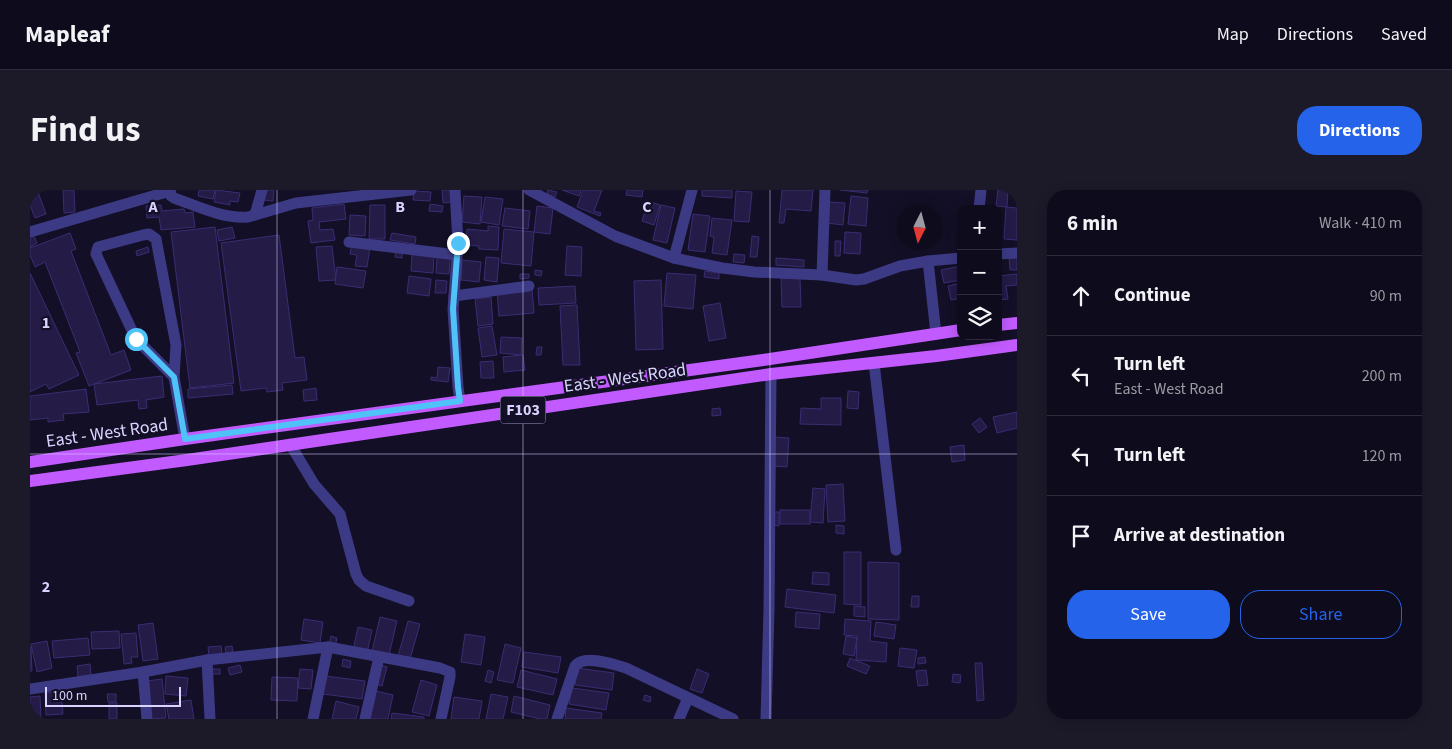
<!DOCTYPE html>
<meta charset="utf-8">
<style>
:root{--surface:#0e0b1c;--page:#1c1929;--text:#f1f3f6;--muted:#9b9ba3;--line:#2e2b3b;--accent:#2563eb}
body{margin:0;font-family:"Source Sans 3",sans-serif;background:var(--page);color:var(--text)}
.controls{position:absolute;right:15px;top:15px;display:grid;overflow:hidden;border-radius:10px;box-shadow:0 2px 12px #0003}
.controls button{width:45px;height:45px;display:grid;place-items:center;padding:0;border:0;border-bottom:1px solid var(--line);background:var(--surface);color:var(--text);font:25px sans-serif}
.compass{position:absolute;left:867px;top:15px;width:45px;height:45px;border-radius:50%;background:var(--surface);box-shadow:0 2px 12px #0003;rotate:186deg}
.scale{position:absolute;left:15px;bottom:12px;width:136px;box-sizing:border-box;padding-left:5px;border:2px solid #d9d4ff;border-top:0;font-size:14px;line-height:18px;white-space:nowrap;color:#d9d4ff;-webkit-text-stroke:4px #130f26;paint-order:stroke}
.stop{position:absolute;width:15px;height:15px;margin:-11px;border:4px solid #4fc3f7;border-radius:50%;background:#fff}
.stop.end{background:#4fc3f7;border-color:#fff;box-shadow:0 1px 5px #0008}
.list{margin:0;padding:0;list-style:none}
h2{display:flex;justify-content:space-between;align-items:center;height:65px;margin:0;padding:0 20px;font-size:21px}
h2 small{font-size:16px;font-weight:400;color:var(--muted)}
.list li{display:grid;grid-template-columns:32px 1fr auto;gap:15px;align-items:center;box-sizing:border-box;height:80px;padding:0 20px;border-top:1px solid var(--line)}
.list b{display:block;font-size:19px;white-space:nowrap}
.list p{margin:0;font-size:16px;white-space:nowrap;color:var(--muted)}
.list em{font-size:16px;font-style:normal;color:var(--muted)}
.actions{display:flex;gap:10px;padding:15px 20px}
.actions a{flex:1;padding:11px 0;border:1px solid var(--accent);border-radius:20px;text-align:center;font-size:18px;color:var(--accent)}
.actions .main{background:var(--accent);color:#fff}
.icon{flex:none;width:28px;height:28px;fill:none;stroke:currentColor;stroke-width:2;stroke-linecap:round;stroke-linejoin:round}
.map{position:relative;flex:none;width:987px;height:529px;overflow:hidden;border-radius:20px}
header{display:flex;align-items:center;gap:30px;box-sizing:border-box;height:70px;padding:0 25px;background:var(--surface);border-bottom:1px solid var(--line)}
header strong{font-size:24px}
nav{display:flex;gap:28px;margin-inline-start:auto;font-size:18px}
.intro{display:flex;align-items:center;justify-content:space-between;box-sizing:border-box;height:120px;padding:0 30px}
h1{margin:0;font-size:35px}
.button{padding:12px 22px;border-radius:20px;background:var(--accent);color:#fff;font-size:18px;font-weight:700}
main{display:flex;gap:30px;padding:0 30px}
aside{flex:1;background:var(--surface);border-radius:20px;box-shadow:0 2px 12px #0003}
.map>svg:first-child{display:block}
.building{fill:#241b47;stroke:#3b2d73}
.lines{fill:none;stroke-linecap:round;stroke-linejoin:round}
.minor{stroke:#3d3a85;stroke-width:11}
.major{stroke:#c25bff;stroke-width:12}
.route{stroke:#4fc3f7;stroke-width:6}
.grid{fill:none;stroke:#d9d4ff;stroke-width:1;stroke-opacity:0.55}
.labels{text-anchor:middle;dominant-baseline:central;stroke-width:4.5;stroke-linejoin:round;paint-order:stroke}
.shield{fill:#130f26;stroke:#9e99be;stroke-width:1}
.shield-label{font-size:16px;font-weight:bold;fill:#d9d4ff}
.street-label{font-size:18px;fill:#d9d4ff;stroke:#130f26}
.grid-label{font-size:16px;text-anchor:middle;font-weight:bold;fill:#d9d4ff;stroke:#130f26;stroke-width:4.5;stroke-linejoin:round;paint-order:stroke}
</style>
<header>
<strong>Mapleaf</strong>
<nav><a>Map</a><a>Directions</a><a>Saved</a></nav>
</header>
<div class="intro"><h1>Find us</h1><a class="button">Directions</a></div>
<main>
<div class="map">
<svg width="987" height="529" viewBox="0 0 987 529">
<rect width="100%" height="100%" fill="#130f26"/>
<g class="building">
<path d="M33,0H44L45,22L34,23Z"/>
<path d="M169,0H185L183,9L168,6Z"/>
<path d="M186,0L210,3L208,12L200,11V15L184,12Z"/>
<path d="M236,0H244L243,11L234,10Z"/>
<path d="M412,0H420L421,12L413,13Z"/>
<path d="M518,0L527,2L525,7L517,4Z"/>
<path d="M532,0H551L549,6Z"/>
<path d="M553,0H572L564,21L571,23L570,26L547,17Z"/>
<path d="M597,0H613L612,7L596,5Z"/>
<path d="M672,0H702V8L672,6Z"/>
<path d="M752,0H783L781,21L756,19L754,33H749Z"/>
<path d="M810,0H838L837,3Z"/>
<path d="M968,0H978L977,17L966,16Z"/>
<path d="M384,1L401,2L400,11L383,10Z"/>
<path d="M706,1L722,2L719,32L704,31Z"/>
<path d="M8,2L16,24L5,28L0,15V4Z"/>
<path d="M434,6L452,7L450,34L432,32Z"/>
<path d="M821,6L838,8L836,36L818,34Z"/>
<path d="M455,7L473,9L469,35L451,32Z"/>
<path d="M618,11L630,15L624,35L612,31Z"/>
<path d="M799,12L815,13L813,35L797,33Z"/>
<path d="M314,14L316,29L289,32L290,40L303,39L305,50L281,53L278,31L283,30L282,18Z"/>
<path d="M400,14L413,16L412,22L399,21Z"/>
<path d="M131,15L132,21L154,19L155,23L163,22L165,37L131,40L129,27L117,28L116,16Z"/>
<path d="M340,15H355V49H339Z"/>
<path d="M631,15L645,18L637,53L623,50Z"/>
<path d="M507,16L523,18L520,44L504,42Z"/>
<path d="M976,17L987,18V50L974,49Z"/>
<path d="M475,18L500,21L498,39L472,36Z"/>
<path d="M663,24L680,26L675,62L658,60Z"/>
<path d="M320,25L336,26L335,46L319,45Z"/>
<path d="M682,28L702,30L697,65L682,63L684,47L680,46Z"/>
<path d="M458,36L469,37L468,60L449,59V56L436,55L437,39L458,41Z"/>
<path d="M185,37L204,193L160,198L141,42Z"/>
<path d="M202,37L205,48L189,51L187,40Z"/>
<path d="M474,39L504,42L501,76L471,73Z"/>
<path d="M815,42L831,43L830,64L814,63Z"/>
<path d="M40,43L46,59L41,61L81,165L94,160L101,180L59,196L46,163L50,162L15,72L5,77L0,65V58Z"/>
<path d="M362,43L386,47L385,54L360,50Z"/>
<path d="M3,44L7,53L0,57V46Z"/>
<path d="M249,45L265,168L274,167L277,190L252,193L253,200L237,202L236,198L211,201L191,53Z"/>
<path d="M722,46L729,47L727,67H720Z"/>
<path d="M805,51H811L810,66H805Z"/>
<path d="M322,54L340,57L337,77L325,76L327,65L320,64Z"/>
<path d="M302,56L306,90L289,91L286,57Z"/>
<path d="M537,56L552,57L551,86L535,85Z"/>
<path d="M118,57L119,62L107,66L106,61Z"/>
<path d="M366,61L372,62V68L365,67Z"/>
<path d="M382,64L404,66L403,83L381,81Z"/>
<path d="M704,64L715,65L714,73L703,72Z"/>
<path d="M979,66H987V80H980Z"/>
<path d="M407,67L420,68L419,84L406,83Z"/>
<path d="M456,67L469,68L467,92L454,90Z"/>
<path d="M746,68L774,70V77L746,75Z"/>
<path d="M432,70L451,72L449,92L431,90Z"/>
<path d="M931,76V90L914,93L911,80Z"/>
<path d="M307,77L336,81L333,98L305,94Z"/>
<path d="M505,80L512,81L511,86L505,85Z"/>
<path d="M675,81L689,83V89L674,87Z"/>
<path d="M0,83L49,185L19,199L16,194L0,202Z"/>
<path d="M637,83L666,85L663,119L634,116Z"/>
<path d="M490,84H499V88L490,89Z"/>
<path d="M987,84V95L976,96L978,109L968,110V86Z"/>
<path d="M379,86L401,89L399,106L377,103Z"/>
<path d="M751,88H770L771,117H752Z"/>
<path d="M406,90L417,91L416,103H405Z"/>
<path d="M631,90L633,159L606,160L604,91Z"/>
<path d="M931,93V108L921,110L918,96Z"/>
<path d="M545,96L546,113L509,115L508,98Z"/>
<path d="M502,98L504,123L469,126L467,101Z"/>
<path d="M461,107L463,134L448,136L445,109Z"/>
<path d="M690,113L696,148L679,151L673,116Z"/>
<path d="M547,115L550,175H533L530,116Z"/>
<path d="M462,136L467,165L452,167L448,138Z"/>
<path d="M471,147L492,148L491,165L470,163Z"/>
<path d="M507,157H512L511,165H506Z"/>
<path d="M493,165L495,180L474,182L473,167Z"/>
<path d="M463,171L464,188H451L450,172Z"/>
<path d="M408,177L420,178L418,192L401,190V187L407,188Z"/>
<path d="M132,186L134,207L116,210L117,218L109,219L108,210L67,215L64,194Z"/>
<path d="M202,195L203,204L158,208V199Z"/>
<path d="M286,198L287,210L274,211L273,200Z"/>
<path d="M56,199L59,222L33,224L34,230L18,232V228L0,230V206Z"/>
<path d="M818,201L829,202L828,219L817,218Z"/>
<path d="M791,208H811V235L770,234L771,218L791,219Z"/>
<path d="M690,218L691,225L682,226V219Z"/>
<path d="M987,222V238L967,243L963,227Z"/>
<path d="M950,228L957,237L949,243L942,234Z"/>
<path d="M745,247L759,248L757,277L743,276Z"/>
<path d="M934,255L935,270L922,272L920,257Z"/>
<path d="M813,294L815,331L798,332L796,295Z"/>
<path d="M783,298L795,299L793,333L780,332Z"/>
<rect x="750" y="320" width="30" height="14"/>
<path d="M743,322H749V336L743,335Z"/>
<path d="M806,335L814,336V344L806,343Z"/>
<path d="M814,362H831V415L814,414Z"/>
<path d="M838,372L869,373V430L838,429Z"/>
<path d="M783,382L799,383V395L782,394Z"/>
<path d="M757,399L806,405L804,423L755,417Z"/>
<path d="M882,406H889V417H881Z"/>
<path d="M824,416L835,417V427L824,426Z"/>
<path d="M766,422L790,424L789,439L765,437Z"/>
<path d="M350,427L367,431L359,465L342,461Z"/>
<path d="M274,429L293,432L290,453L271,450Z"/>
<path d="M815,429L841,431L840,451L857,453L856,472L826,470L827,446L814,445Z"/>
<path d="M378,431L390,434L380,469L368,466Z"/>
<path d="M846,432L866,435L864,449L844,446Z"/>
<path d="M123,433L128,469L113,471L108,435Z"/>
<path d="M328,437L342,440L337,463L323,460Z"/>
<path d="M89,441L90,458L62,459L61,442Z"/>
<path d="M106,443L108,467H101L102,473L94,474L91,444Z"/>
<path d="M435,444L455,447L451,475L431,472Z"/>
<path d="M301,446L307,448L305,458L299,456Z"/>
<path d="M816,446L827,448L824,466L813,464Z"/>
<path d="M58,448L60,465L24,468L22,451Z"/>
<path d="M17,451L22,478L7,482L1,454Z"/>
<path d="M475,454L491,458L483,493L467,490Z"/>
<path d="M191,456L192,465L179,466L178,457Z"/>
<path d="M202,456L203,462L196,463L195,457Z"/>
<path d="M0,457H1L2,481H0Z"/>
<path d="M870,458L887,460L884,478L868,476Z"/>
<path d="M494,462L531,467L528,483L492,477Z"/>
<path d="M895,467L896,473L888,474V468Z"/>
<path d="M820,468L840,476L836,484L817,476Z"/>
<path d="M313,469L321,471L320,478L312,476Z"/>
<path d="M945,473H952L954,510L947,511Z"/>
<path d="M60,474L61,485L48,487L47,476Z"/>
<path d="M210,475L212,482L200,485L198,478Z"/>
<path d="M351,475L357,477L352,496L346,494Z"/>
<path d="M547,478L584,483L582,500L545,495Z"/>
<rect x="179" y="479" width="11" height="5"/>
<path d="M270,479L283,480L281,499L268,498Z"/>
<path d="M667,479L679,484L672,503L660,499Z"/>
<path d="M458,480L464,482L461,493L455,491Z"/>
<path d="M491,480L527,489L523,505L487,497Z"/>
<path d="M896,480L898,495L888,496L886,481Z"/>
<path d="M923,484L931,485L930,493L922,492Z"/>
<path d="M136,486L158,488L156,506L135,504Z"/>
<path d="M295,486L335,491L332,509L293,504Z"/>
<path d="M242,487L268,488L267,511L241,510Z"/>
<path d="M132,489L136,528L121,529L117,491Z"/>
<path d="M391,490L407,495L399,526L382,522Z"/>
<path d="M542,498L579,503L576,520L539,514Z"/>
<path d="M346,501L363,505L358,529H339Z"/>
<path d="M31,502L33,524L16,525L15,503Z"/>
<path d="M77,504H86V512H78Z"/>
<path d="M461,504L478,507L473,529H456Z"/>
<path d="M615,505L621,507L620,512L613,510Z"/>
<path d="M10,506L11,529H0V507Z"/>
<path d="M484,506L520,515L517,529H510L481,522Z"/>
<path d="M424,507L452,511L449,529H421Z"/>
<path d="M161,510L164,529H139L136,514Z"/>
<path d="M306,511L329,517L326,529H302Z"/>
<rect x="79" y="513" width="8" height="16"/>
<path d="M536,518L572,523L571,529H535Z"/>
<path d="M362,523L394,527V529H361Z"/>
</g>
<g class="lines">
<g class="minor">
<path d="M140,0L141,6L144,8C167,16 193,29 218,27L266,13L381,0"/>
<path d="M425,0L428,53L423,119L428,197L430,211"/>
<path d="M499,0L585,46L644,68L692,78L724,82L792,85L826,90L834,89L870,76L898,71L931,68"/>
<path d="M949,19L951,0"/>
<path d="M225,25L232,0"/>
<path d="M0,42L140,1"/>
<path d="M319,52L427,65"/>
<path d="M968,64L987,63"/>
<path d="M644,68L662,0"/>
<path d="M898,71L906,144"/>
<path d="M792,85L795,0"/>
<path d="M424,106L499,96"/>
<path d="M844,173L866,360"/>
<path d="M144,187L106,149L66,64L68,57L113,45L119,44L126,49L146,155L144,187L155,249"/>
<path d="M260,254L284,294L310,324L326,384L329,390L336,396L379,411"/>
<path d="M177,470L180,529"/>
<path d="M113,482L117,529"/>
<path d="M0,499L113,482L177,470L298,457L410,478L420,482V487L411,529"/>
<path d="M283,529L298,457"/>
<path d="M335,529L349,467"/>
<path d="M527,529L545,476C554,464 583,474 596,478L703,529"/>
<path d="M649,529L658,508"/>
<path d="M736,529L739,419L741,184"/>
</g>
<g class="major">
<path d="M968,135L987,133"/>
<path d="M0,272L155,249L740,169L931,140"/>
<path d="M0,291L157,270L741,184L906,166L987,155"/>
</g>
</g>
<g class="lines">
<path class="route" d="M106,149L144,187L155,249L430,211L428,197L423,119L428,53"/>
</g>
<path class="grid" d="M247,0V529M493,0V529M740,0V529M0,264H987"/>
<g class="labels">
<rect class="shield" x="470.5" y="206.5" width="45" height="27" rx="4"/>
<g class="shield-label">
<text x="493" y="220">F103</text>
</g>
<g class="street-label">
<text transform="translate(595 188) rotate(-8)">East - West Road</text>
<text transform="translate(77 243) rotate(-8)">East - West Road</text>
</g>
</g>
<g class="grid-label">
<text x="123" y="22">A</text>
<text x="370" y="22">B</text>
<text x="617" y="22">C</text>
<text x="16" y="138">1</text>
<text x="16" y="402">2</text>
</g>
</svg>
<div class="controls">
<button>+</button>
<button>−</button>
<button><svg class="icon" aria-label="layers" viewBox="0 0 24 24"><path d="M12 4l9 5-9 5-9-5zM3 14l9 5 9-5"/></svg></button>
</div>
<svg class="compass" viewBox="-18 -18 36 36"><path d="M0-13l5 13h-10z" fill="#e53935"/><path d="M0 13l5-13h-10z" fill="#9b9ba3"/></svg>
<div class="scale">100 m</div>
<div class="stop" style="left:106px;top:149px"></div>
<div class="stop end" style="left:428px;top:53px"></div>
</div>
<aside>
<h2>6 min<small>Walk · 410 m</small></h2>
<ul class="list">
<li><svg class="icon" aria-label="ahead" viewBox="0 0 24 24"><path d="M12 20V5M6 11l6-6 6 6"/></svg><div><b>Continue</b></div><em>90 m</em></li>
<li><svg class="icon" aria-label="left" viewBox="0 0 24 24"><path d="M17 20v-9H6M10 6l-5 5 5 5"/></svg><div><b>Turn left</b><p>East - West Road</p></div><em>200 m</em></li>
<li><svg class="icon" aria-label="left" viewBox="0 0 24 24"><path d="M17 20v-9H6M10 6l-5 5 5 5"/></svg><div><b>Turn left</b></div><em>120 m</em></li>
<li><svg class="icon" aria-label="arrive" viewBox="0 0 24 24"><path d="M6 21V4h12l-3 4 3 4H6"/></svg><div><b>Arrive at destination</b></div></li>
</ul>
<div class="actions"><a class="main">Save</a><a>Share</a></div>
</aside>
</main>
